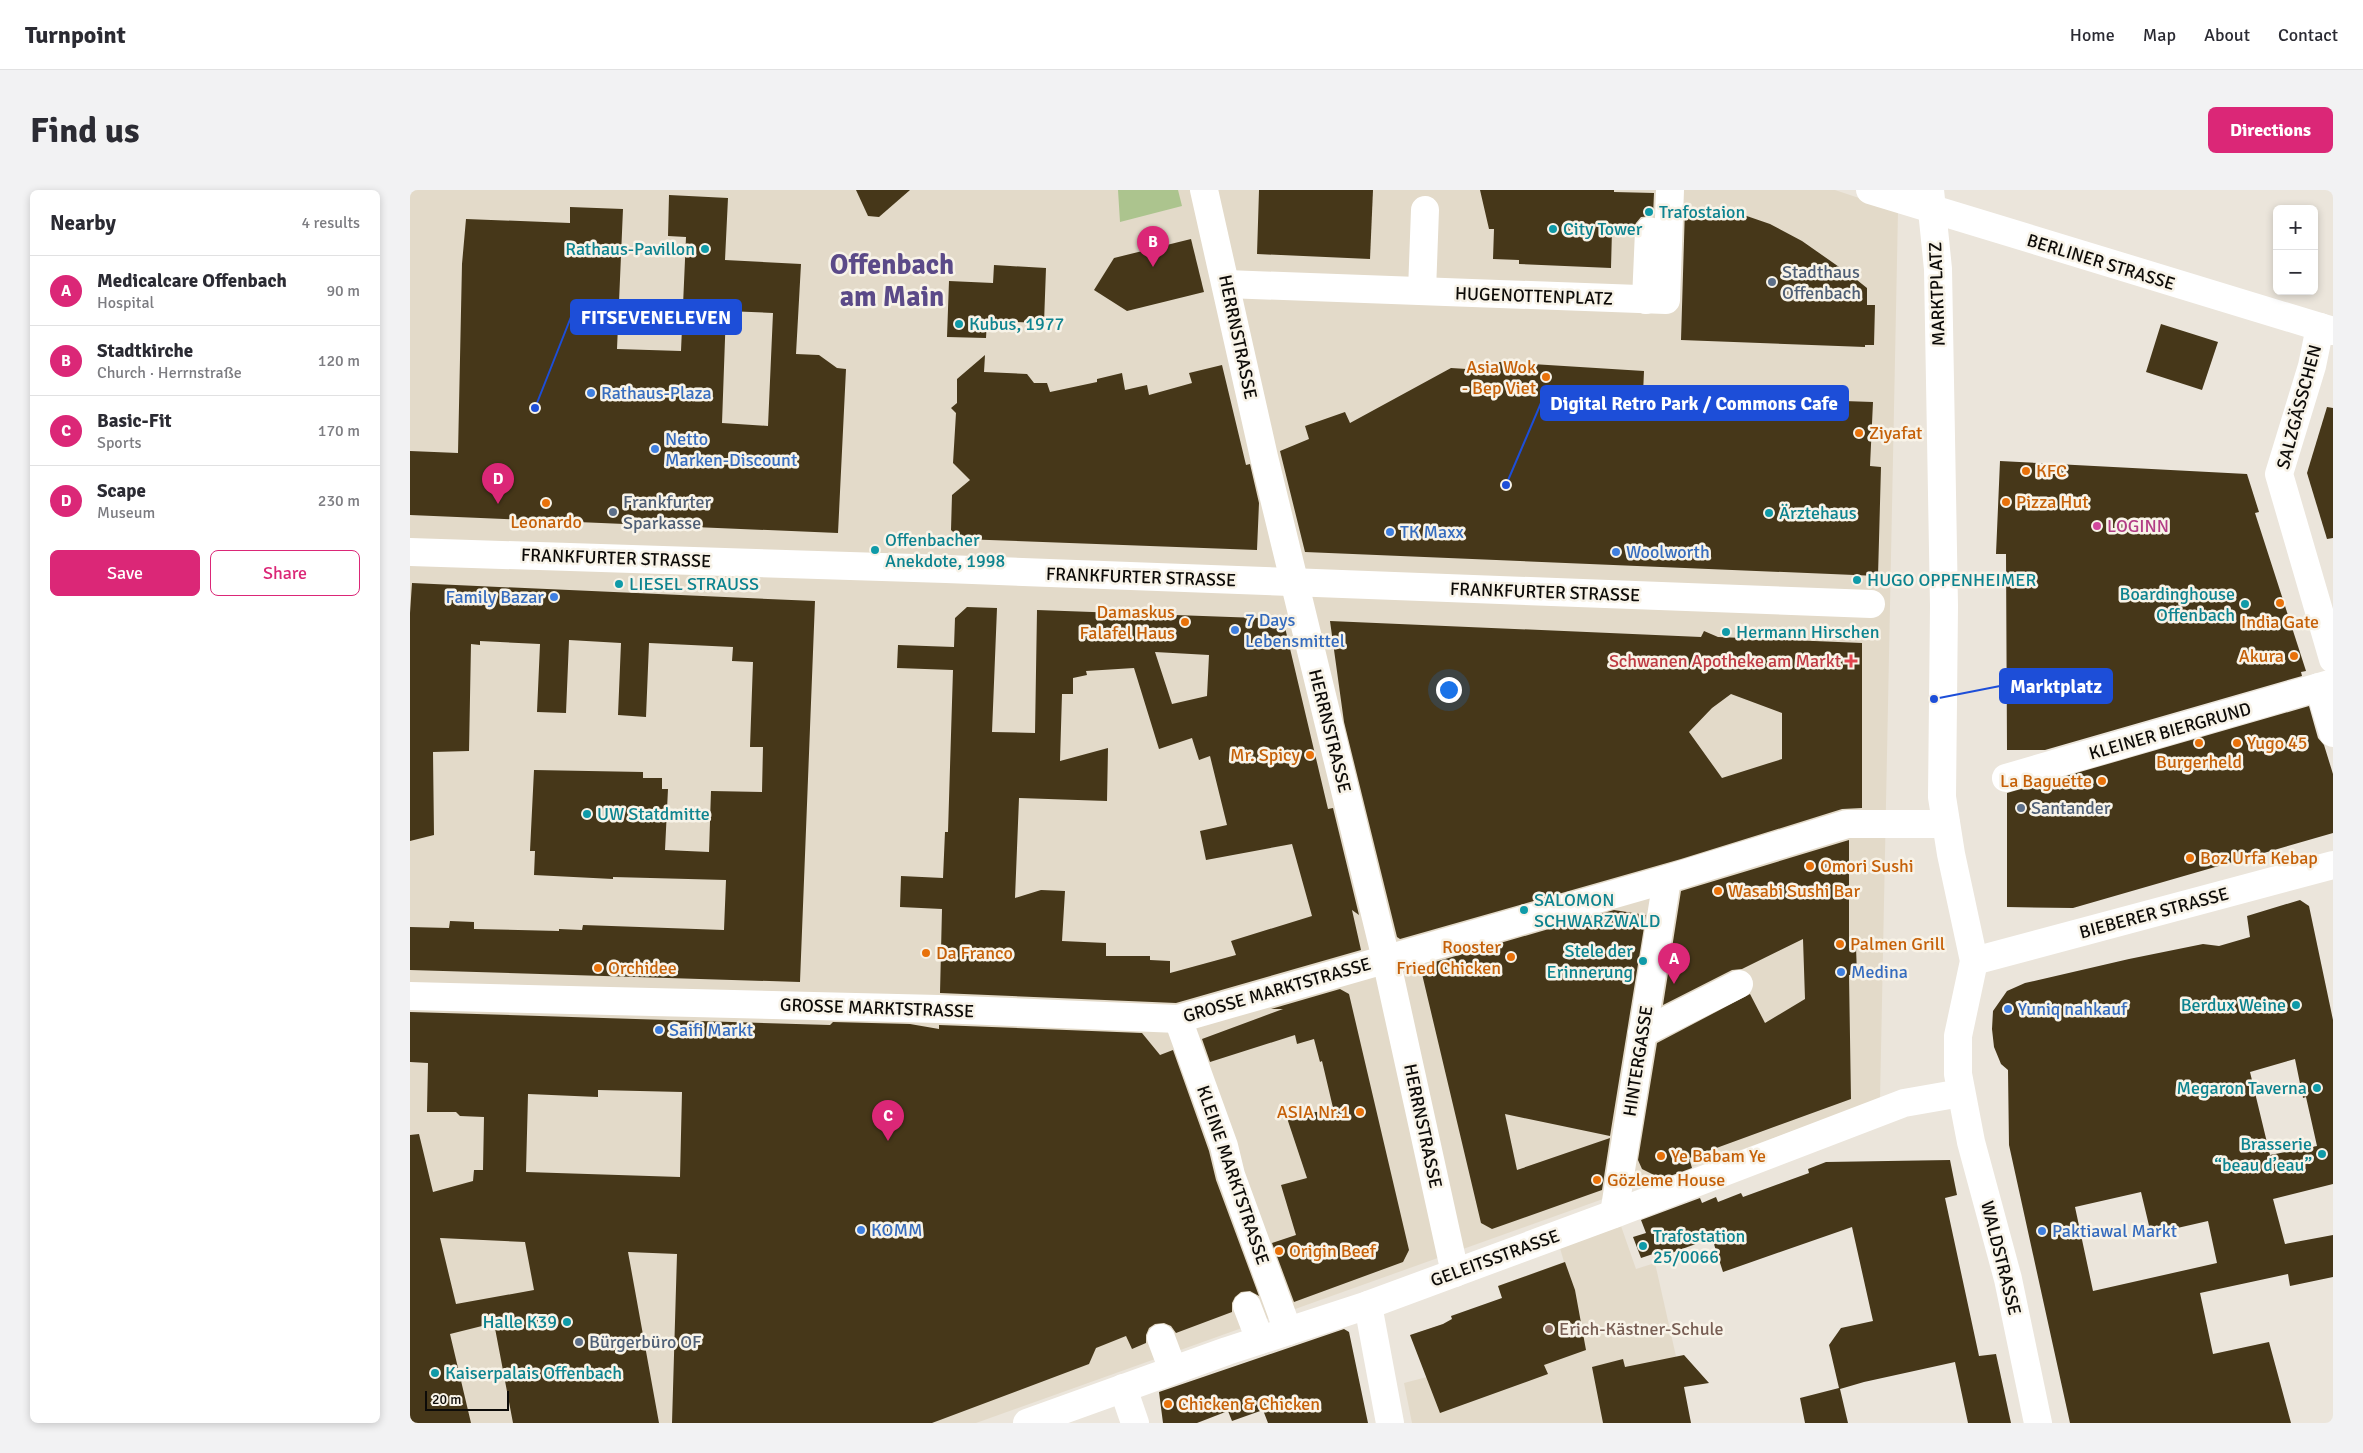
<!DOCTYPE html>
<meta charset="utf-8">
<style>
:root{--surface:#fff;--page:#f2f2f3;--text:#2b2b33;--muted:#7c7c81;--line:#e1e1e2;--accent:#db2777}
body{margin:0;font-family:Signika,sans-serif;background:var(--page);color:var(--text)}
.controls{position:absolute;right:15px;top:15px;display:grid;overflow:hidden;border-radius:8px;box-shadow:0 2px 8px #0003}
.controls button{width:45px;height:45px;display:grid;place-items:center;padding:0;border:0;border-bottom:1px solid var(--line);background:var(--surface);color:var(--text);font:25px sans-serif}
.scale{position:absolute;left:15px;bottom:12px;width:84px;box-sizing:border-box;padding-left:5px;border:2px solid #0d0b08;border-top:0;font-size:14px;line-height:18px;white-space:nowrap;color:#0d0b08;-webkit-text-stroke:4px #f8f3e8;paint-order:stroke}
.you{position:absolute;left:1038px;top:499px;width:18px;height:18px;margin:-12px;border:4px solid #fff;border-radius:50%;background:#1a73e8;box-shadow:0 0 0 8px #1a73e833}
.badge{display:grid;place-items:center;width:32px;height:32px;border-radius:50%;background:var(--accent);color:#fff;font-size:16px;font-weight:700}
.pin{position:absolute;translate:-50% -41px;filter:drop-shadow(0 1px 2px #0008)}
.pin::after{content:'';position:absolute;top:26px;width:18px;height:15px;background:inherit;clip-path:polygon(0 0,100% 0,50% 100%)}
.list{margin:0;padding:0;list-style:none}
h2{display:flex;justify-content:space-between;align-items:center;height:65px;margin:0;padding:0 20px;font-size:21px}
h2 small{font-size:16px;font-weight:400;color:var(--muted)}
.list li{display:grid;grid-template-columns:32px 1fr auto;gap:15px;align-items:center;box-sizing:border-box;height:70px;padding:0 20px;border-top:1px solid var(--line)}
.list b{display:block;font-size:19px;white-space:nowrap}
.list p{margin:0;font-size:16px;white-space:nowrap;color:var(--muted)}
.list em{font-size:16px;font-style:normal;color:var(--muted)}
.actions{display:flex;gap:10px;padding:15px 20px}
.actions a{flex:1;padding:11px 0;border:1px solid var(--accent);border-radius:8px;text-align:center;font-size:18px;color:var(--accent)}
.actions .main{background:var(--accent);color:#fff}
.map{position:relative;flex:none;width:1923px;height:1233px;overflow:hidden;border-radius:8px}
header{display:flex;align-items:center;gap:30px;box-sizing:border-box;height:70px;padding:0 25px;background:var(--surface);border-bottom:1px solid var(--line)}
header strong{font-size:24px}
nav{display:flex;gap:28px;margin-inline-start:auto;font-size:18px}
.intro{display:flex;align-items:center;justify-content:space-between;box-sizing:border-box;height:120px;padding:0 30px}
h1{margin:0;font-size:35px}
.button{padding:12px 22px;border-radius:8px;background:var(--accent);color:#fff;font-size:18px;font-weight:700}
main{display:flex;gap:30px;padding:0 30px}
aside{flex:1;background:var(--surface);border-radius:8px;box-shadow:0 2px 8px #0003}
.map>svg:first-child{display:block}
.built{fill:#e3dac9}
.green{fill:#acc48e}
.building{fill:#463719;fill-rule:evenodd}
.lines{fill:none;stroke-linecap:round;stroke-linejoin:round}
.minor{stroke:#fff;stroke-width:28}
.major{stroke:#fff;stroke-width:28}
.culture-dot{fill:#0f9aa8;stroke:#f8f3e8;stroke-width:2}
.service-dot{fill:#5c6f8a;stroke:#f8f3e8;stroke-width:2}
.food-dot{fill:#e8710a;stroke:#f8f3e8;stroke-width:2}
.shop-dot{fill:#3f7fe0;stroke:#f8f3e8;stroke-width:2}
.hotel-dot{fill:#d1479c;stroke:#f8f3e8;stroke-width:2}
.health-dot{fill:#e0444e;stroke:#f8f3e8;stroke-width:2}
.education-dot{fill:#8d6e63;stroke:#f8f3e8;stroke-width:2}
.labels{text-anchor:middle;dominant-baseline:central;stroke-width:5;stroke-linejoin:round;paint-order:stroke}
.culture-label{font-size:18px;fill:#0d838f;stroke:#f8f3e8;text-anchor:start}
.street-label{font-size:18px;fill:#0d0b08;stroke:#f8f3e8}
.service-label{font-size:18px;fill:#4e5e75;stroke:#f8f3e8;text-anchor:start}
.food-label{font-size:18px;fill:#c56008;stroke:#f8f3e8;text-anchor:start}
.shop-label{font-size:18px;fill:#366cbe;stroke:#f8f3e8;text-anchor:start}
.hotel-label{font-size:18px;fill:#b23c85;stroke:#f8f3e8;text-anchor:start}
.health-label{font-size:18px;fill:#be3a42;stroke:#f8f3e8;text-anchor:end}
.education-label{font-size:18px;fill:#785e54;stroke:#f8f3e8;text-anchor:start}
.town-label{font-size:28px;font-weight:bold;fill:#5b4a88;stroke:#f8f3e8}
.leader{fill:none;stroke:#1d4ed8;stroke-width:2}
.callout-dot{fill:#1d4ed8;stroke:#f8f3e8;stroke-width:2}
.callout{fill:#1d4ed8;stroke:#1d4ed8;stroke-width:2}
.callout-label{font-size:19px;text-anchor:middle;font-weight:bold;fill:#fff}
</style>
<header>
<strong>Turnpoint</strong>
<nav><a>Home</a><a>Map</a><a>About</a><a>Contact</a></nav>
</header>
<div class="intro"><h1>Find us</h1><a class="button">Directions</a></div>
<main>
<aside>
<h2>Nearby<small>4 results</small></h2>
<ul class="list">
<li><span class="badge">A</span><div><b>Medicalcare Offenbach</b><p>Hospital</p></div><em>90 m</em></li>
<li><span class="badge">B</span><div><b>Stadtkirche</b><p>Church · Herrnstraße</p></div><em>120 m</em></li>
<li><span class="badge">C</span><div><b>Basic-Fit</b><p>Sports</p></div><em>170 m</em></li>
<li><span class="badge">D</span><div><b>Scape</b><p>Museum</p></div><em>230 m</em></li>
</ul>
<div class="actions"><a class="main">Save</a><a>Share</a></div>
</aside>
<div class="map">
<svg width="1923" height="1233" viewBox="0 0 1923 1233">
<rect width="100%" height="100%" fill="#ebe5db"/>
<g class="built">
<path d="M0,0H1425L1488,21L1470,910L566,1233H0Z"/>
<path d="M1211,1036L1226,1079L1245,1073L1281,1233H1002L994,1193L1017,1187L1000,1145L1033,1134L1042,1129L1041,1126L1094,1111L1088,1096L1154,1072L1150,1058Z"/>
</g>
<path class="green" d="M708,0H768L772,16L710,32Z"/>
<g class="building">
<path d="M446,0H500L469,27L458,26Z"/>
<path d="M849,0H963L960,69L847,64Z"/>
<path d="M1070,0H1204V2L1244,3L1243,26L1231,27L1226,33L1223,40H1202L1201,78L1109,74V70L1083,69L1084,39H1079Z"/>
<path d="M259,5L318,8L315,70L391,74L386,164L409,165L427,178L436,179L428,343L0,325V261L48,263L52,74L56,29L160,33V17L213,19L207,159L271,161L276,47L258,46ZM316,121L363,123L358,236L312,233Z"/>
<path d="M1275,18L1328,23L1360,34L1392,51L1442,86L1457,98V115H1465L1464,155H1455V157L1271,150Z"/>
<path d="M781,49L794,102L717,121L684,100L704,68Z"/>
<path d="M584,75L636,78L634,133L577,131L576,148L537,147L539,91L583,93Z"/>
<path d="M1751,134L1808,152L1792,200L1736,182Z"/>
<path d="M575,165L574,182L617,184L624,193H637L640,202L687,192V189L712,183L715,200L737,195L739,205L782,193L779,183L812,175L836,275L840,274L849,313L847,360L551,349L541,340L542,305L560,290L543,273L546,223L541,218L547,213V189Z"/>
<path d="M1089,172L1234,181L1233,204L1463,212L1460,276L1471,277L1468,386L895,362L870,261L899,249L895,236L935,222L940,233L1041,178L1089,181Z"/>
<path d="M1917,217L1923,218V348L1917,349L1897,283Z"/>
<path d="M1590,271L1837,284L1849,322L1845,323L1896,481L1891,482L1892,486L1635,560H1597L1596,364H1586Z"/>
<path d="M2,393L405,411L390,792L0,780V737L39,738L40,731L64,732V739L149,741V739L172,740L173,735L314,740L316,690L203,687V689L124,685L125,661H120L124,580L233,582V588H252V599H258L255,660L299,662L301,601L352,602L353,557H340L343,472L322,471L323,457L239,453L236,527L208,525L211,453L159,450L156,523L127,522L130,454L70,451V455L61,454L59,561L23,562L24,645L0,651V423Z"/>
<path d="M557,417L587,418L582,542L625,543L627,420L873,429L918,619L923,618L949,725L942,720L951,760L766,813L530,803L532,719L490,717L491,686L533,688L535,642H538L543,480L487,478L488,455L544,457L545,428ZM745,462L799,465L797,506L762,514ZM724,478L749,559L782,548L789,570L800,566L817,635L790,641L796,670L882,654L902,726L821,751L826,765L760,783V771L740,770V766H696V753L652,751L655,701L631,700L605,708L609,608L697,611L698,558L650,571L652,504H663V488L677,485L676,481Z"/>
<path d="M920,431L1291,447L1294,441L1308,447L1452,453V618L1432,619L1271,669L990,749L987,747L934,532ZM1321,504L1372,523V569L1312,588L1279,542L1302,518Z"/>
<path d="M1899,516L1908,548L1914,555L1923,584V643L1663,718L1597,717V603Z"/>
<path d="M1439,650V758L1446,757L1447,785H1439L1441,909L1279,968L1282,978L1252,989L1232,979L1228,970L1247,853L1340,804L1355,833L1395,809L1393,749L1332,779L1322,780L1253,815L1271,701Z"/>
<path d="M1890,710L1899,716L1923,830V994L1863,1009L1875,1054L1923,1045V1087L1880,1096L1878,1084L1790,1103L1803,1164L1859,1152L1881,1233H1660L1599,955L1598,880L1591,874L1584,857L1582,839L1583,821L1597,801L1615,793L1719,769L1793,754L1809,756L1840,747L1837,726ZM1885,869L1893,908L1896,907L1907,956L1860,965L1840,882ZM1731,1002L1741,1044L1798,1031L1807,1073L1683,1101L1665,1017Z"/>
<path d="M1204,720L1236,725L1200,946L1095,924L1107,980L1200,948L1192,1000L1082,1039L1071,1033L1012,784L1018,774Z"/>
<path d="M930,799L939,804L999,1060L993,1072L884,1112L862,1053L886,1045L871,995L897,988L876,925L888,922H924L912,871L910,872L904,849L887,854L885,845L800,872L792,849L873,819H861Z"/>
<path d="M0,822L420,835L423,832L500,834L529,839V835L732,843L750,865L763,860L799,961L806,990L849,1106L840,1101L831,1102L825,1107L822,1113V1122L766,1143L761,1136L754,1133L745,1134L739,1138L736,1145V1153L722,1159L716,1146L686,1158L679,1174L522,1233H262L267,1064L218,1062L249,1233H103L84,1133L40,1144L61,1233H0V945L9,944L23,1002L63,991L64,980H73L74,927L50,926L46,922H17L18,873L0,872ZM188,900L272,902L270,987L116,982L118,904L188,907ZM30,1048L115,1052L124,1100L46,1114Z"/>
<path d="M1540,970L1547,1005L1535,1008L1569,1166L1586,1164L1601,1233H1558L1545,1172L1454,1192L1430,1199L1438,1233H1395L1390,1208L1429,1198L1419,1155L1431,1138L1463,1131L1442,1037L1313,1082L1302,1048L1245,1069L1243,1064L1231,1068L1223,1047L1236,1043L1231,1030L1290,1008L1292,1013L1306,1007L1308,1012L1331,1003L1333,1007L1399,983L1398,979L1416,972Z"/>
<path d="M1155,1072L1165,1100L1176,1160L1134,1175L1138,1184L1030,1223L1000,1145L1033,1134L1042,1129L1041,1126L1092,1108L1088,1096Z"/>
<path d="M934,1139L939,1142L958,1233H858L853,1220L822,1231L818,1221L787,1233H753L749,1202Z"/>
<path d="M1274,1165L1299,1193L1274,1197L1281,1233H1193L1182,1177L1213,1169L1215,1177Z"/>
</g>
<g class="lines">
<g class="minor">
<path d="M794,0L854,267L976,769L1045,1083"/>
<path d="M1520,0L1528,79L1534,416L1532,607L1541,664L1564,771L1548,846V884L1561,952L1598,1089L1628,1233"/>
<path d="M816,94L1256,110L1260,0"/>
<path d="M1012,101L1015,20"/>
<path d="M1236,110L1239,41"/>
<path d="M1910,137L1902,176L1869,284L1923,469"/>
<path d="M0,362L536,379L1461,414"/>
<path d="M1909,497L1923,543"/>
<path d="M1596,588L1923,493"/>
<path d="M1564,771L1923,675"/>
<path d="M0,806L529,819L768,829L1257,689L1437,634H1536"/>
<path d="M768,829L814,956L821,985L878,1141"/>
<path d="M1232,843L1329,794"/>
<path d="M1204,1024L1257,689"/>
<path d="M958,1115L980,1233"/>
<path d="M837,1116L850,1150"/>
<path d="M751,1148L763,1180"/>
<path d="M713,1198L725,1233"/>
<path d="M617,1233L817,1161L958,1115L1204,1024L1494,913L1551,903"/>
</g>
<path class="major" d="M1460,0L1923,141"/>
</g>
<g class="culture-dot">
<circle cx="1239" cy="22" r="5"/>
<circle cx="1143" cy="39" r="5"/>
<circle cx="295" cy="59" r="5"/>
<circle cx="549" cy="134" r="5"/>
<circle cx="1359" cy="323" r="5"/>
<circle cx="465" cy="360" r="5"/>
<circle cx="1447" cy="390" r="5"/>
<circle cx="209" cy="394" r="5"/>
<circle cx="1835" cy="414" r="5"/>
<circle cx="1316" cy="442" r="5"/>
<circle cx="177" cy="624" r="5"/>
<circle cx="1114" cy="720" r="5"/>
<circle cx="1233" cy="771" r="5"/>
<circle cx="1886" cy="815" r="5"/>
<circle cx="1907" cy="898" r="5"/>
<circle cx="1912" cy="964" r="5"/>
<circle cx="1233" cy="1056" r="5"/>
<circle cx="157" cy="1132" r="5"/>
<circle cx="25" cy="1183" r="5"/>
</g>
<g class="service-dot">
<circle cx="1362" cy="92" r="5"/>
<circle cx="203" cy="322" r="5"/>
<circle cx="1611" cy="618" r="5"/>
<circle cx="169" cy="1152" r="5"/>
</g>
<g class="food-dot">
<circle cx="1136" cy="187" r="5"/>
<circle cx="1449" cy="243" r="5"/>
<circle cx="1616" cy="281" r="5"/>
<circle cx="1596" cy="312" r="5"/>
<circle cx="136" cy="313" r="5"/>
<circle cx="1870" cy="413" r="5"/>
<circle cx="775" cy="432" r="5"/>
<circle cx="1884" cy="466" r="5"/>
<circle cx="1789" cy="553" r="5"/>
<circle cx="1827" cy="553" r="5"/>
<circle cx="900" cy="565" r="5"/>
<circle cx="1692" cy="591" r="5"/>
<circle cx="1780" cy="668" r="5"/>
<circle cx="1400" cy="676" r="5"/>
<circle cx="1308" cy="701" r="5"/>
<circle cx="1430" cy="754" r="5"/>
<circle cx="516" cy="763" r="5"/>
<circle cx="1101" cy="767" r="5"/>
<circle cx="188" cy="778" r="5"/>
<circle cx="950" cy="922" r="5"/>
<circle cx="1251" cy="966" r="5"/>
<circle cx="1187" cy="990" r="5"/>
<circle cx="869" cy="1061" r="5"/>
<circle cx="758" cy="1214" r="5"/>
</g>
<g class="shop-dot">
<circle cx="181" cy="203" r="5"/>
<circle cx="245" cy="259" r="5"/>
<circle cx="980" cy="342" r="5"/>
<circle cx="1206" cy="362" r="5"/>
<circle cx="144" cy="407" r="5"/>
<circle cx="825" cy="440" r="5"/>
<circle cx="1431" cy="782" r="5"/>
<circle cx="1598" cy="819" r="5"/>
<circle cx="249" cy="840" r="5"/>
<circle cx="451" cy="1040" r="5"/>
<circle cx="1632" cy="1041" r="5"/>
</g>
<circle class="hotel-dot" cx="1687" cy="336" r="5"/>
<path class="health-dot" d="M1438.5 463.5h5v5h5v5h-5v5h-5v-5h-5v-5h5z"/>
<circle class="education-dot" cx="1139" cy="1139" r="5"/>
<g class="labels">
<g class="culture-label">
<text x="1249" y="22">Trafostaion</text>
<text x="1153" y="39">City Tower</text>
<text x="285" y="59" text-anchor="end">Rathaus-Pavillon</text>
<text x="559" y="134">Kubus, 1977</text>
<text x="1369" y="323">Ärztehaus</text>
<text x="475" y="350">Offenbacher<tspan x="475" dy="21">Anekdote, 1998</tspan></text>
<text x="1457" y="390">HUGO OPPENHEIMER</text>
<text x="219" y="394">LIESEL STRAUSS</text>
<text x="1825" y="404" text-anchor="end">Boardinghouse<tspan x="1825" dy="21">Offenbach</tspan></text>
<text x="1326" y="442">Hermann Hirschen</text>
<text x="187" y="624">UW Statdmitte</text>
<text x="1124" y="710">SALOMON<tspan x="1124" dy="21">SCHWARZWALD</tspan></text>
<text x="1223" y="761" text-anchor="end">Stele der<tspan x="1223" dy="21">Erinnerung</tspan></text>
<text x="1876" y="815" text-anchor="end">Berdux Weine</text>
<text x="1897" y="898" text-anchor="end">Megaron Taverna</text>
<text x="1902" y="954" text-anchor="end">Brasserie<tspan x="1902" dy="21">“beau d’eau”</tspan></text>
<text x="1243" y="1046">Trafostation<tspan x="1243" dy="21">25/0066</tspan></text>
<text x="147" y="1132" text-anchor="end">Halle K39</text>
<text x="35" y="1183">Kaiserpalais Offenbach</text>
</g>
<g class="street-label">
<text transform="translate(1691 72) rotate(17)">BERLINER STRASSE</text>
<text transform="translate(1527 104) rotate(-92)">MARKTPLATZ</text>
<text transform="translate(1124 106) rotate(2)">HUGENOTTENPLATZ</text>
<text transform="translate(828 147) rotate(78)">HERRNSTRASSE</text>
<text transform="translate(1889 217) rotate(-75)">SALZGÄSSCHEN</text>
<text transform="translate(206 368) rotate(2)">FRANKFURTER STRASSE</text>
<text transform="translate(731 387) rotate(2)">FRANKFURTER STRASSE</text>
<text transform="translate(1135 402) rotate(2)">FRANKFURTER STRASSE</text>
<text transform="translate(920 541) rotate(76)">HERRNSTRASSE</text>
<text transform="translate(1760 541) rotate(-16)">KLEINER BIERGRUND</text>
<text transform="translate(1744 723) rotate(-15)">BIEBERER STRASSE</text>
<text transform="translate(867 800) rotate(-16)">GROSSE MARKTSTRASSE</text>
<text transform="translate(467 818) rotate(2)">GROSSE MARKTSTRASSE</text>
<text transform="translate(1228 871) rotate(-81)">HINTERGASSE</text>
<text transform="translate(1013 936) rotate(78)">HERRNSTRASSE</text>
<text transform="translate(823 985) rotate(71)">KLEINE MARKTSTRASSE</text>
<text transform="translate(1085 1068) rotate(-20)">GELEITSSTRASSE</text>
<text transform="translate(1591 1068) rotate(76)">WALDSTRASSE</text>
</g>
<g class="service-label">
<text x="1372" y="82">Stadthaus<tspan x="1372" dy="21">Offenbach</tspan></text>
<text x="213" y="312">Frankfurter<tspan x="213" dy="21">Sparkasse</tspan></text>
<text x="1621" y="618">Santander</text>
<text x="179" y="1152">Bürgerbüro OF</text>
</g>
<g class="food-label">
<text x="1126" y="177" text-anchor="end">Asia Wok<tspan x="1126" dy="21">- Bep Viet</tspan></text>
<text x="1459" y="243">Ziyafat</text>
<text x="1626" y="281">KFC</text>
<text x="1606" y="312">Pizza Hut</text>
<text x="136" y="332" text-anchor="middle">Leonardo</text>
<text x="765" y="422" text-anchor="end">Damaskus<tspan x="765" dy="21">Falafel Haus</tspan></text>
<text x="1870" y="432" text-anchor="middle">India Gate</text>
<text x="1874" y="466" text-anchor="end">Akura</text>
<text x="1837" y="553">Yugo 45</text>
<text x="890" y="565" text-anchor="end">Mr. Spicy</text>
<text x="1789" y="572" text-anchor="middle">Burgerheld</text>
<text x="1682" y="591" text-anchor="end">La Baguette</text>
<text x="1790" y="668">Boz Urfa Kebap</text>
<text x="1410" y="676">Omori Sushi</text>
<text x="1318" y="701">Wasabi Sushi Bar</text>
<text x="1440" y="754">Palmen Grill</text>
<text x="1091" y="757" text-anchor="end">Rooster<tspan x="1091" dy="21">Fried Chicken</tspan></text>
<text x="526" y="763">Da Franco</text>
<text x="198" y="778">Orchidee</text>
<text x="940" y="922" text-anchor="end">ASIA Nr.1</text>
<text x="1261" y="966">Ye Babam Ye</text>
<text x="1197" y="990">Gözleme House</text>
<text x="879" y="1061">Origin Beef</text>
<text x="768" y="1214">Chicken &amp; Chicken</text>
</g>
<g class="shop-label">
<text x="191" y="203">Rathaus-Plaza</text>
<text x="255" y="249">Netto<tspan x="255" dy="21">Marken-Discount</tspan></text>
<text x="990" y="342">TK Maxx</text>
<text x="1216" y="362">Woolworth</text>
<text x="134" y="407" text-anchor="end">Family Bazar</text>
<text x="835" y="430">7 Days<tspan x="835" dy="21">Lebensmittel</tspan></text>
<text x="1441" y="782">Medina</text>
<text x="1608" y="819">Yuniq nahkauf</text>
<text x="259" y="840">Saifi Markt</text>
<text x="461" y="1040">KOMM</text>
<text x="1642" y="1041">Paktiawal Markt</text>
</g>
<g class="hotel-label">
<text x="1697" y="336">LOGINN</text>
</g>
<g class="health-label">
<text x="1431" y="471">Schwanen Apotheke am Markt</text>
</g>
<g class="education-label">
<text x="1149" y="1139">Erich-Kästner-Schule</text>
</g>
<g class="town-label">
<text x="482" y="75">Offenbach<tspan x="482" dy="32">am Main</tspan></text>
</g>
</g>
<path class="leader" d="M125 218L161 127M1096 295L1131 213M1524 509L1590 496"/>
<g class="callout-dot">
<circle cx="125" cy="218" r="5"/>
<circle cx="1096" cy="295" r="5"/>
<circle cx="1524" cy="509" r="5"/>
</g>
<g class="callout">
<rect x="161" y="110" width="170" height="34" rx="5"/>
<rect x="1131" y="196" width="307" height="34" rx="5"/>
<rect x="1590" y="479" width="112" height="34" rx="5"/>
</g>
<g class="callout-label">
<text x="246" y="134">FITSEVENELEVEN</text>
<text x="1284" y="220">Digital Retro Park / Commons Cafe</text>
<text x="1646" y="503">Marktplatz</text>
</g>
</svg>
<div class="controls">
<button>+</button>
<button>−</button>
</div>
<div class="scale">20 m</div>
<div class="you"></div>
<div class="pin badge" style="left:1264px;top:794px">A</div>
<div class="pin badge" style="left:743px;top:77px">B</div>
<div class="pin badge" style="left:478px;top:951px">C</div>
<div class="pin badge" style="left:88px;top:314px">D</div>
</div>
</main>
